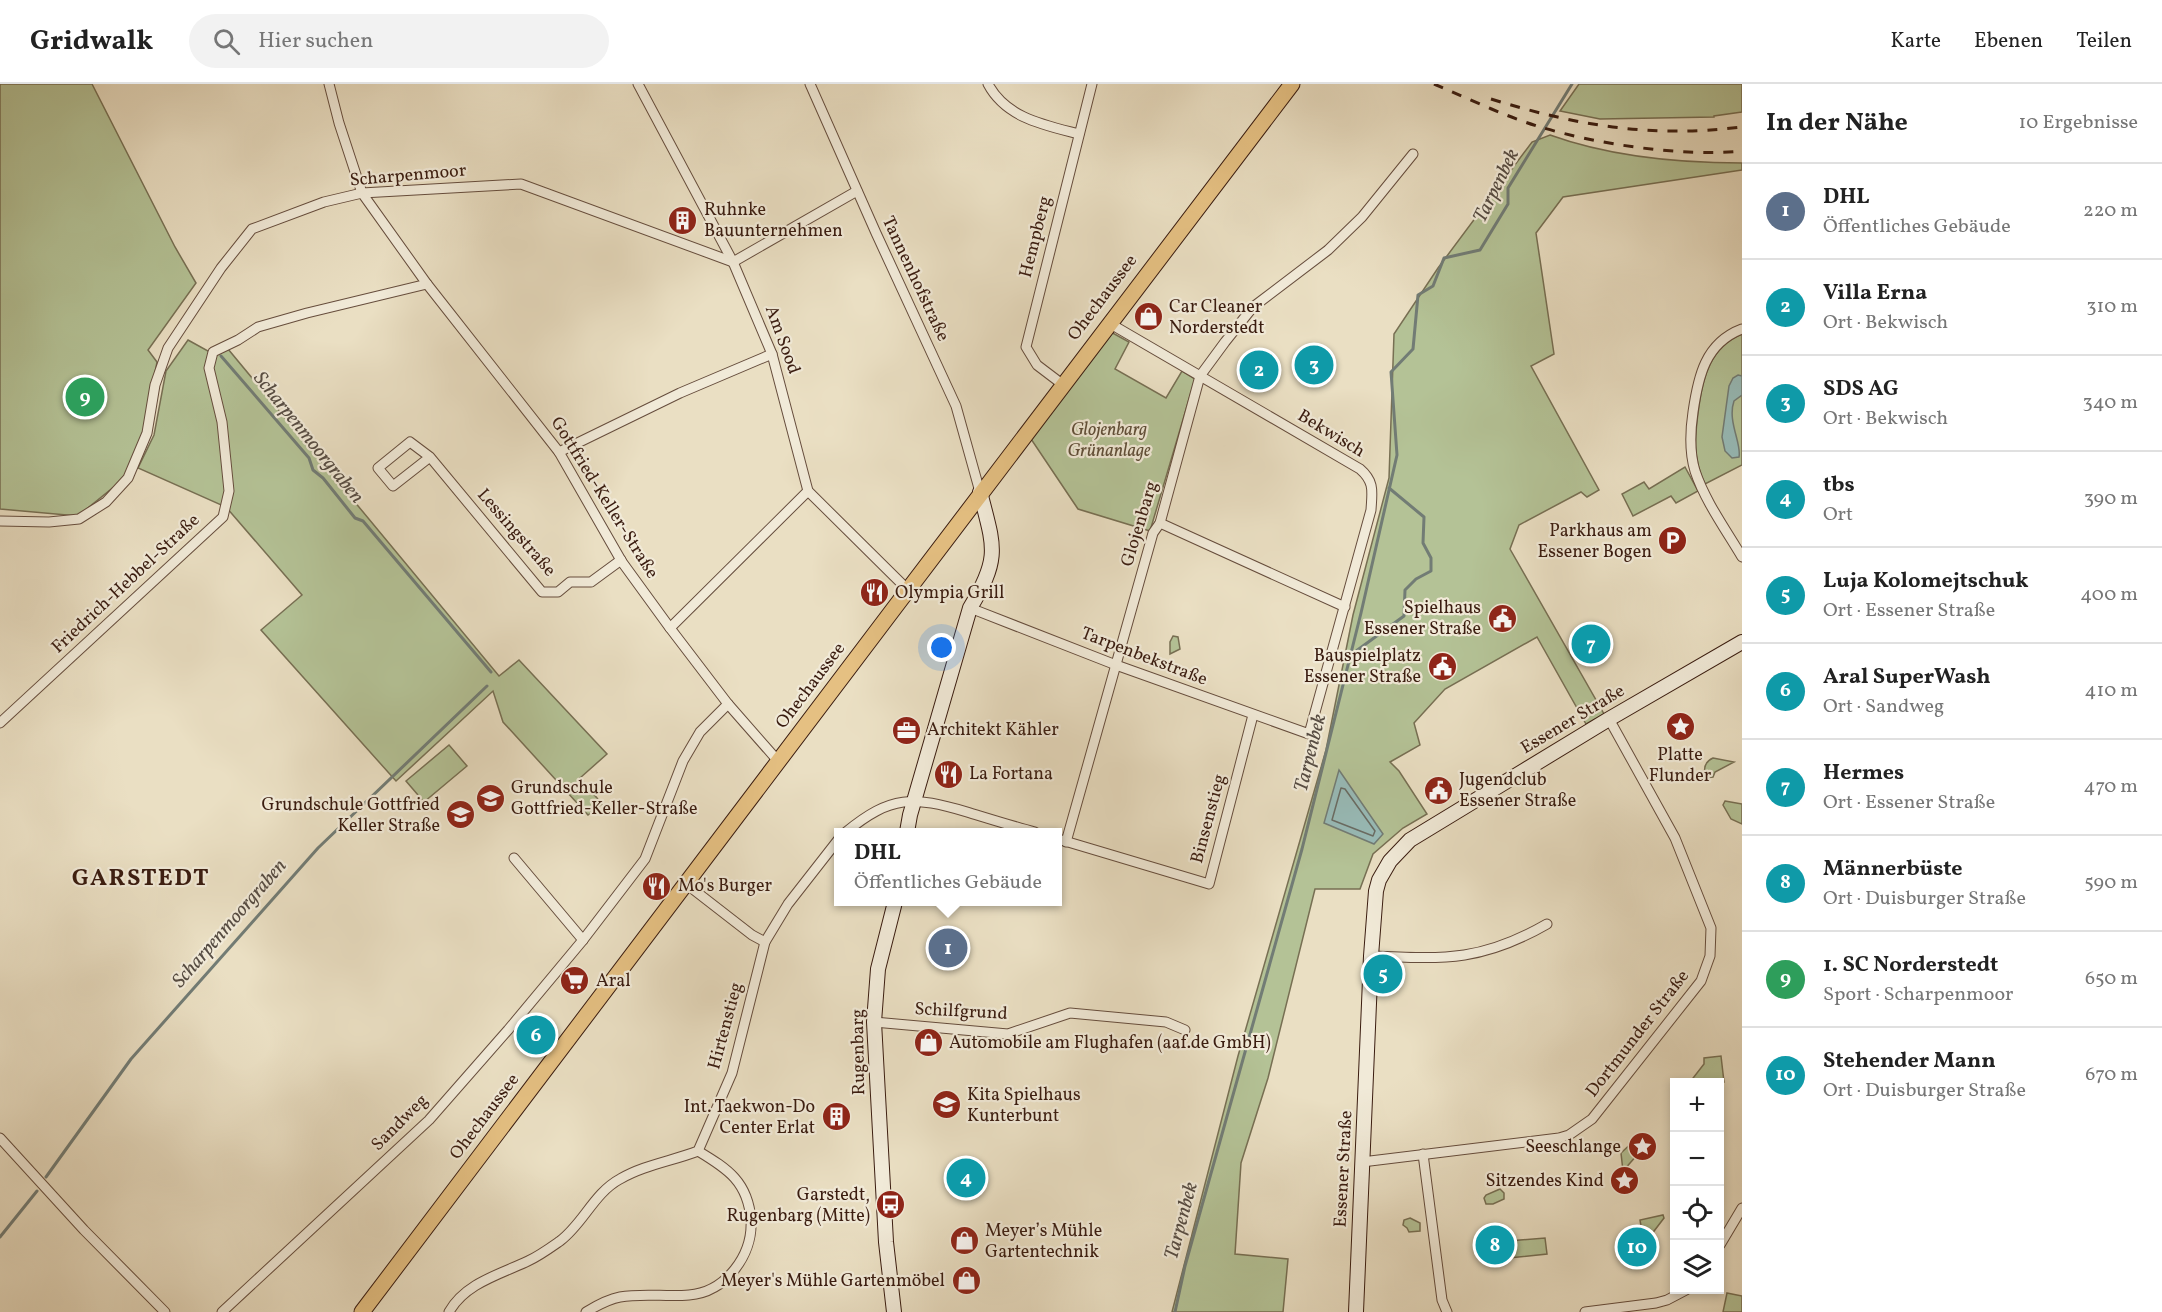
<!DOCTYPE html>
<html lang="de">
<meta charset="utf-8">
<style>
:root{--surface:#fff;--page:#f2f2f2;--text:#222;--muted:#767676;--line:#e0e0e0;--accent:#ea580c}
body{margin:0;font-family:Vollkorn,serif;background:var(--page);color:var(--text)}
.controls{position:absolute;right:18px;bottom:18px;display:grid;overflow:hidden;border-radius:0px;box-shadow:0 3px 9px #0003}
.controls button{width:54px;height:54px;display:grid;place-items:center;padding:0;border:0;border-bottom:2px solid var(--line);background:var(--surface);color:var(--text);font:30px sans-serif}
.you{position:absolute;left:942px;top:564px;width:21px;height:21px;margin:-15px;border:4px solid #fff;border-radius:50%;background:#1a73e8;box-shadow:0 0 0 9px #1a73e833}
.badge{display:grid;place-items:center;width:39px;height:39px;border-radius:50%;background:var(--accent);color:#fff;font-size:20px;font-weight:700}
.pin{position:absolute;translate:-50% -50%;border:3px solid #fff;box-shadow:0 2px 6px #0006}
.popup{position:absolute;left:834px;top:744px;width:228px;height:78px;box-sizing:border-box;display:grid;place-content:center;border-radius:0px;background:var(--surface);filter:drop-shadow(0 2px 4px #0005);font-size:20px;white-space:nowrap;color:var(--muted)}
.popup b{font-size:22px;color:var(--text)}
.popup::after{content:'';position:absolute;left:50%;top:100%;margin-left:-12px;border:12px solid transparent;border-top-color:var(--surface)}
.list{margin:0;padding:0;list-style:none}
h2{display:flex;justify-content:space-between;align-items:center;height:78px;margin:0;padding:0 24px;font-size:26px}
h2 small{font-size:20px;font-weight:400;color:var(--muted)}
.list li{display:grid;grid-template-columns:39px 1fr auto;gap:18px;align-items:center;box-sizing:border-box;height:96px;padding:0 24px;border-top:2px solid var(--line)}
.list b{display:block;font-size:22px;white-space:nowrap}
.list p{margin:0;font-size:20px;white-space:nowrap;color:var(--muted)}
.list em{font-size:20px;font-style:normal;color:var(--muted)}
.icon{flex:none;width:33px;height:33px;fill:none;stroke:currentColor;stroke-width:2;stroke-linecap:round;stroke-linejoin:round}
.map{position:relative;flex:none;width:1742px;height:1228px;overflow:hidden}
header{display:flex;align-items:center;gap:36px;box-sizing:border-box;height:84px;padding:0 30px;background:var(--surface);border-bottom:2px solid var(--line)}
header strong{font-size:28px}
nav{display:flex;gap:33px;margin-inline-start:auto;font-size:21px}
.search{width:420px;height:54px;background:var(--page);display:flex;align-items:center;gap:15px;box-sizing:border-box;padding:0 21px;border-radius:33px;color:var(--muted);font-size:22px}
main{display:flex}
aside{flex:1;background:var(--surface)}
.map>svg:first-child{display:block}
.green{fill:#b4c296;stroke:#776f53;stroke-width:1.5}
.water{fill:#98bcb9;stroke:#727c75;stroke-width:1.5}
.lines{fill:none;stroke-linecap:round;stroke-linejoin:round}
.shore{stroke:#696c64;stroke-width:1.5}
.stream{stroke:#727c75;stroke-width:3}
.street-casing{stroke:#664d3d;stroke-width:11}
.secondary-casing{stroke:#3a1c10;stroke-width:16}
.primary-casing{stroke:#3a1c10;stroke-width:17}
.street{stroke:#f1ead8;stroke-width:9}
.secondary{stroke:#f1ead8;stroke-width:14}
.primary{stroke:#e5c082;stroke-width:15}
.rail{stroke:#3a1c10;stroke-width:3;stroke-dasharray:10 10;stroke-linecap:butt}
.labels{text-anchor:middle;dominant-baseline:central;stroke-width:4.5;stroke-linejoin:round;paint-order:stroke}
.street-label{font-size:18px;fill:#3a1c10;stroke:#f1ead8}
.poi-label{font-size:18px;fill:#3a1c10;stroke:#f1ead8;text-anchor:start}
.park-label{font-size:18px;font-style:italic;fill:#5f4e38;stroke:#f1ead8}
.water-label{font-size:20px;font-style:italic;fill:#564c43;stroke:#f1ead8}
.district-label{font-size:24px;font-weight:bold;letter-spacing:1.5px;fill:#3a1c10;stroke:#f1ead8}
</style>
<header>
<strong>Gridwalk</strong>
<div class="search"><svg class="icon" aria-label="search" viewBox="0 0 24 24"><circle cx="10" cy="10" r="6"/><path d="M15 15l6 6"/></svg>Hier suchen</div>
<nav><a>Karte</a><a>Ebenen</a><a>Teilen</a></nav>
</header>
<main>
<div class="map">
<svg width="1742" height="1228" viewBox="0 0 1742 1228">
<rect width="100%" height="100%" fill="#eadfc3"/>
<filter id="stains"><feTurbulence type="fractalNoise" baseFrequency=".00333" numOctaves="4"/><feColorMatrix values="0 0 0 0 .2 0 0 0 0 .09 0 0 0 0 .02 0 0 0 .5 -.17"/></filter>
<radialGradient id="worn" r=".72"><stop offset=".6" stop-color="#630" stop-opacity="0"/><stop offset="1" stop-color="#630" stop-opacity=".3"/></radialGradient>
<g class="green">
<path d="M0,0H92L175,163L196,199L148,266L157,278L144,349L126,393L78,432L0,425Z"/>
<path d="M1579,0H1742V28L1714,32V33L1600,35L1560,27Z"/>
<path d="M1550,51C1611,73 1677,79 1742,79V86L1563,113L1536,149L1554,270L1531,282L1599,406L1587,413L1581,408L1519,441L1510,465L1604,630L1586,640L1537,553L1445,605L1414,639L1420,661L1390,678L1399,687L1427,730L1403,744L1373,770L1360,805H1315L1268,994L1241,1079L1235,1170L1288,1175L1283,1228H1172L1238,972L1326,666L1353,531L1389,394L1394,250L1438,184L1532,58Z"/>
<path d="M1109,247L1129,258L1115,285L1166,314L1182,287L1195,295L1150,447L1078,425L1029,352Z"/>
<path d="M1742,250V381L1705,400C1692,374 1695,350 1699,322C1703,292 1711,263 1742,250Z"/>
<path d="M188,256L215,271L228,265L499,592L519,576L607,670L580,694L602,720L588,731L503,638L493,607L396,697L261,546L302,511L226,423L138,384L154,351L166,287Z"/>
<path d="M1685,383L1698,407L1676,419L1671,412L1633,432L1622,410L1644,398L1649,405Z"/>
<path d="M1173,552L1178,553L1180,565L1170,570V558Z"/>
<path d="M449,661L467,682L424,718L406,697Z"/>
<path d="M1713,674L1734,678L1715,688L1713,693L1706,694C1703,685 1704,678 1713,674Z"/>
<path d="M1725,717L1742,720V740L1731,735L1723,721Z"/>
<path d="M1721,972L1724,998H1690L1704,980V974Z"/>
<path d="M1636,1055L1645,1062L1623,1087L1621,1069Z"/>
<path d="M1500,1105L1504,1109V1115L1493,1120H1486L1484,1114L1486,1111Z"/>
<path d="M1663,1131L1664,1134L1651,1151L1643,1154L1640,1136Z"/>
<path d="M1410,1134L1420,1139V1147L1409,1148L1407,1144L1403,1141L1404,1136Z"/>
<path d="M1545,1154L1547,1170L1499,1175L1497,1158Z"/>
<path d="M1727,1209L1742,1212V1228H1723Z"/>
</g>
<g class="water">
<path d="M1738,291L1742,292V311L1734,317C1727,337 1742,360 1739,373L1732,374L1725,367L1722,353L1729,302L1733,294Z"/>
<path d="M1339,686L1383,750L1374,760L1324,739Z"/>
</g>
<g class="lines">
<path class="shore" d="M1341,704L1345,705L1375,747L1373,752L1332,736Z"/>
<g class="stream">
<path d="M221,272L309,374L313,386L323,394L355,434L363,437L491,588"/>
<path d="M1352,570L1404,532L1405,506L1416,495L1431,487V474L1423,459L1424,433L1389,404"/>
<path d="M46,1093L131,975L318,764L487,602"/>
<path d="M0,1153L37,1107"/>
<path d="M1175,1228L1185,1182L1302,765L1361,529L1397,371L1391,288L1413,265L1418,211L1433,202L1444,174L1480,166L1508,120V104L1572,0"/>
</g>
<defs>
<g id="street">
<path d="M329,0L339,39L362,109L427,200L559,368L622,478L670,544L728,620L778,677"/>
<path d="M638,0L733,178L772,270L808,407L908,506"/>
<path d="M810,0L876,149L956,322L980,408"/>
<path d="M988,0C1006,34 1044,41 1079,50"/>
<path d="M1742,245C1705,259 1698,293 1693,328C1690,348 1689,367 1695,387C1705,417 1726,446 1742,473"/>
<path d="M1062,300L1037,281L1026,263L1092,0"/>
<path d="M559,368L680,309L772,270"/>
<path d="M430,373L393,402L378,384L410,358L430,373L542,508H558L570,498H591L621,476"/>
<path d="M0,437L49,438L79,435L106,418L128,394L147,349L155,301L168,264L221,184L252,145L324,118L362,109L521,100L733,178L857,107"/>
<path d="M1160,439L1345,523"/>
<path d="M970,524L1116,581L1309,650L1371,426C1372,408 1375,398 1360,385L1109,239"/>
<path d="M670,544L808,407"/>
<path d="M0,639L223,433L229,407L222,338L209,284L213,268L238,256L258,243L307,229L427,200"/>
<path d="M846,748C891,711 913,712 967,728C990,735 1012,742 1035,748"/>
<path d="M1058,755L1209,800L1253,631"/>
<path d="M1066,758L1153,449L1160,439L1200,292L1225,258L1253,223L1328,166L1362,133L1413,70"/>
<path d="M514,774L583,856"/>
<path d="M685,799L752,851L765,858"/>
<path d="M1371,872C1444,875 1481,878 1547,840"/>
<path d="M874,938L1008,950L1070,929L1166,938L1185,946"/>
<path d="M0,1054L84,1146L165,1228"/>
<path d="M1423,1070L1442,1216L1447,1228"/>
<path d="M1362,1078L1559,1054L1569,1051L1592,1035L1701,897L1710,872L1711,844L1675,754L1609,635"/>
<path d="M1720,1161L1742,1124"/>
<path d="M222,1228L429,1036L508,946L583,856L645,775L683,677L700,648L728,620"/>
<path d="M449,1228C465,1199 501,1190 528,1177C539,1172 550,1164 560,1157C583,1140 594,1109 620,1095C644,1081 672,1077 698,1067L732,989L765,858L788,820L838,756"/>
<path d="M586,1228C596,1222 609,1215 620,1213C642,1209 667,1213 689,1211C726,1208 753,1171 751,1136C748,1098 728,1085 698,1067"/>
<path d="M1585,1228L1656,1219L1667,1216L1686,1206"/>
</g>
<g id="secondary">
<path d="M907,748L910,731L970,524C1001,473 994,463 980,408"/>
<path d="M894,1228L886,1158L874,938L878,885L895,818"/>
<path d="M1356,1228L1371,872L1376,807L1379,796L1390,777L1410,756L1609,635L1742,558"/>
</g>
<path id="primary" d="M362,1228C673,819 980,408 1292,0"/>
</defs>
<use href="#street" class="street-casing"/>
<use href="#secondary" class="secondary-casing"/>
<use href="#primary" class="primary-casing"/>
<use href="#street" class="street"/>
<use href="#secondary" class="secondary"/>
<use href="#primary" class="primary"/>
<g class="rail">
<path d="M1434,0C1467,14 1502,31 1537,42C1595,60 1681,73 1742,67"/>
<path d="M1491,15C1578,42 1651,54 1742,43"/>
</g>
</g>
<defs>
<symbol id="building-disc" viewBox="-11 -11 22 22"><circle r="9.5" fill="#8f2418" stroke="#f1ead8"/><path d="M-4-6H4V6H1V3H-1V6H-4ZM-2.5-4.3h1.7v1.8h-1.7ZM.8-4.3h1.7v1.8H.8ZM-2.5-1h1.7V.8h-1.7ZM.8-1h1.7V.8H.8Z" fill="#fff"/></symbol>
<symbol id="shop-disc" viewBox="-11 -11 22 22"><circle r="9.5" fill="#8f2418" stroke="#f1ead8"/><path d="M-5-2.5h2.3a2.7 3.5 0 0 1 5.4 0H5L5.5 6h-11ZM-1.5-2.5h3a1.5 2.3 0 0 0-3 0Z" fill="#fff"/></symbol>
<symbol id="parking-disc" viewBox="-11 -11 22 22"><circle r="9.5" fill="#8f2418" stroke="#f1ead8"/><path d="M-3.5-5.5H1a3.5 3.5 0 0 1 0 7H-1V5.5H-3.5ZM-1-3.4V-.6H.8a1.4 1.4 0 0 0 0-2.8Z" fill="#fff"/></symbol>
<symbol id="restaurant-disc" viewBox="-11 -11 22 22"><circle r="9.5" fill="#8f2418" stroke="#f1ead8"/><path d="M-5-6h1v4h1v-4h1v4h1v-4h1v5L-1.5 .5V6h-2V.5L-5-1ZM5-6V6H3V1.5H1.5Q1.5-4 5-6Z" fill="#fff"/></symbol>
<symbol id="civic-disc" viewBox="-11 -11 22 22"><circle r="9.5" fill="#8f2418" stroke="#f1ead8"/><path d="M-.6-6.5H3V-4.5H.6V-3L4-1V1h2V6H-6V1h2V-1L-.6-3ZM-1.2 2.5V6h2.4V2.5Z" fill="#fff"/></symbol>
<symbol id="sight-disc" viewBox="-11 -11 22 22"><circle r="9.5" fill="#8f2418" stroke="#f1ead8"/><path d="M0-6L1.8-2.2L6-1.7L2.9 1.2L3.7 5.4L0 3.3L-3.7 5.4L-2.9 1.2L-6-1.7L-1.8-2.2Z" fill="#fff"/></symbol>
<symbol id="office-disc" viewBox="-11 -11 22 22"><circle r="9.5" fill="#8f2418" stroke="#f1ead8"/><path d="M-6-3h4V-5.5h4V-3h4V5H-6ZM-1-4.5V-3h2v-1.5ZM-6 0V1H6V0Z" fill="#fff"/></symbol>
<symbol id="school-disc" viewBox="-11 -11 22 22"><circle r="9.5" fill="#8f2418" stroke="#f1ead8"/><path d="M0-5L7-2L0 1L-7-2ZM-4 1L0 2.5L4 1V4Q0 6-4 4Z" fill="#fff"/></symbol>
<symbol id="supermarket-disc" viewBox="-11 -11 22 22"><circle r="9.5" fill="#8f2418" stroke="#f1ead8"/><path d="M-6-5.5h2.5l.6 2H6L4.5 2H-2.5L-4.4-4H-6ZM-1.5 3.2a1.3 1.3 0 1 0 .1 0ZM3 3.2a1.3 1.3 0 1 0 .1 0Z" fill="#fff"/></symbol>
<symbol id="bus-disc" viewBox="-11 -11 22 22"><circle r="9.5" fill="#8f2418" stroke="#f1ead8"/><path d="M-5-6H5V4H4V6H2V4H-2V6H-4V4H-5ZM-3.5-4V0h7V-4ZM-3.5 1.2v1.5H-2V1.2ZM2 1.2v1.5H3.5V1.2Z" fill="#fff"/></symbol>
</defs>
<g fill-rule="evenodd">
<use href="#building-disc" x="666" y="120" width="33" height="33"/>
<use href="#shop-disc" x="1132" y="216" width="33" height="33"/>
<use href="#parking-disc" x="1656" y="440" width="33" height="33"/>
<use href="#restaurant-disc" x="858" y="492" width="33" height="33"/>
<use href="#civic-disc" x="1486" y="518" width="33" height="33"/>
<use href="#civic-disc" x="1426" y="566" width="33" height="33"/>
<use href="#sight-disc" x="1664" y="626" width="33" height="33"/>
<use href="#office-disc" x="890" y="630" width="33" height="33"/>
<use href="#restaurant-disc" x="932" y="674" width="33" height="33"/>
<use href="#civic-disc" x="1422" y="690" width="33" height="33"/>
<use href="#school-disc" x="474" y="698" width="33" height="33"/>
<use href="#school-disc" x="444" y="714" width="33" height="33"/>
<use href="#restaurant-disc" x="640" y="786" width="33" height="33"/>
<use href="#supermarket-disc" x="558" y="880" width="33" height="33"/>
<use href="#shop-disc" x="912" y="942" width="33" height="33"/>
<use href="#school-disc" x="930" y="1004" width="33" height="33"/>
<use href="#building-disc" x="820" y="1016" width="33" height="33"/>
<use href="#sight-disc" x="1626" y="1046" width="33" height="33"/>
<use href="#sight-disc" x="1608" y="1080" width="33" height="33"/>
<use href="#bus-disc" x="874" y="1104" width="33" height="33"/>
<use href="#shop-disc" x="948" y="1140" width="33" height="33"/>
<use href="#shop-disc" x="950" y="1180" width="33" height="33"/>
</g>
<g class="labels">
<g class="street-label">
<text transform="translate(408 92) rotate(-5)">Scharpenmoor</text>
<text transform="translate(1036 153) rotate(-76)">Hempberg</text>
<text transform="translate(915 195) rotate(65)">Tannenhofstraße</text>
<text transform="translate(1103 214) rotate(-53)">Ohechaussee</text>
<text transform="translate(782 256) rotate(70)">Am Sood</text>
<text transform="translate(1331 350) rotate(31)">Bekwisch</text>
<text transform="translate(604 414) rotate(58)">Gottfried-Keller-Straße</text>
<text transform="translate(1140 440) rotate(-73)">Glojenbarg</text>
<text transform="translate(516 449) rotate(49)">Lessingstraße</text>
<text transform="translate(126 500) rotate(-43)">Friedrich-Hebbel-Straße</text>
<text transform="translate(1144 573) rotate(21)">Tarpenbekstraße</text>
<text transform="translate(811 602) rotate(-53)">Ohechaussee</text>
<text transform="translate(1573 636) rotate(-31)">Essener Straße</text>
<text transform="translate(1209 735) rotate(-75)">Binsenstieg</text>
<text transform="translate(961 928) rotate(3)">Schilfgrund</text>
<text transform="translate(726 942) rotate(-75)">Hirtenstieg</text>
<text transform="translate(1638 950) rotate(-52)">Dortmunder Straße</text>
<text transform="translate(859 968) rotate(-91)">Rugenbarg</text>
<text transform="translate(485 1033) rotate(-53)">Ohechaussee</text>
<text transform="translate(400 1039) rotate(-45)">Sandweg</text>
<text transform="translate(1344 1085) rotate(-87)">Essener Straße</text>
</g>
<g class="poi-label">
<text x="704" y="126">Ruhnke<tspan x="704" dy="21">Bauunternehmen</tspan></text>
<text x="1169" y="223">Car Cleaner<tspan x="1169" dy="21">Norderstedt</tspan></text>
<text x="1652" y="447" text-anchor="end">Parkhaus am<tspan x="1652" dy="21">Essener Bogen</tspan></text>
<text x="895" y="509">Olympia Grill</text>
<text x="1481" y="524" text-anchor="end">Spielhaus<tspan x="1481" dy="21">Essener Straße</tspan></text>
<text x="1421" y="572" text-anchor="end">Bauspielplatz<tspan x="1421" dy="21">Essener Straße</tspan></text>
<text x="927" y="646">Architekt Kähler</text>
<text x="1680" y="671" text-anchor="middle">Platte<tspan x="1680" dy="21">Flunder</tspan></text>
<text x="969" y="690">La Fortana</text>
<text x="1459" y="696">Jugendclub<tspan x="1459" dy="21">Essener Straße</tspan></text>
<text x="511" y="704">Grundschule<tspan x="511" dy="21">Gottfried-Keller-Straße</tspan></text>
<text x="440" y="721" text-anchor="end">Grundschule Gottfried<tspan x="440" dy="21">Keller Straße</tspan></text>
<text x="678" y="802">Mo's Burger</text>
<text x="596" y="897">Aral</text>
<text x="949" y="959">Automobile am Flughafen (aaf.de GmbH)</text>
<text x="967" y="1011">Kita Spielhaus<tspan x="967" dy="21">Kunterbunt</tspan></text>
<text x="815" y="1023" text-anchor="end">Int. Taekwon-Do<tspan x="815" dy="21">Center Erlat</tspan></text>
<text x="1621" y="1063" text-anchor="end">Seeschlange</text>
<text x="1604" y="1097" text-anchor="end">Sitzendes Kind</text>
<text x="870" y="1111" text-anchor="end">Garstedt,<tspan x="870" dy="21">Rugenbarg (Mitte)</tspan></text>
<text x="985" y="1147">Meyer’s Mühle<tspan x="985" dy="21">Gartentechnik</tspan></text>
<text x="945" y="1197" text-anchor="end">Meyer's Mühle Gartenmöbel</text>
</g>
<g class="park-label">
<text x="1109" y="346">Glojenbarg<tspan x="1109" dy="21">Grünanlage</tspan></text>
</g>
<g class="water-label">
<text transform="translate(1497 102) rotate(-64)">Tarpenbek</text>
<text transform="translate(308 354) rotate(51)">Scharpenmoorgraben</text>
<text transform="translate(1311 669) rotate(-76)">Tarpenbek</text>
<text transform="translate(230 840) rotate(-49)">Scharpenmoorgraben</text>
<text transform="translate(1182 1137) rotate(-75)">Tarpenbek</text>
</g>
<g class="district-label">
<text x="141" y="795">GARSTEDT</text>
</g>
</g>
<rect width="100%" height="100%" filter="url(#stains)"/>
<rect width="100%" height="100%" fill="url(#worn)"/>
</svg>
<div class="controls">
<button>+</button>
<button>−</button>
<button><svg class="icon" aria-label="locate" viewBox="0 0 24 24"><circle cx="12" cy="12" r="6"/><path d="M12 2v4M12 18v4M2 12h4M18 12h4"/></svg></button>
<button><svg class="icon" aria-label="layers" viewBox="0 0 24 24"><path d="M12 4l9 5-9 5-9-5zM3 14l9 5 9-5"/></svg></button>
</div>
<div class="you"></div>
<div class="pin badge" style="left:948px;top:864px;background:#5c6f8a">1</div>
<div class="popup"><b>DHL</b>Öffentliches Gebäude</div>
<div class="pin badge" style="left:1259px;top:286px;background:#0f9aa8">2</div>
<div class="pin badge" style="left:1314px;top:281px;background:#0f9aa8">3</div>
<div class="pin badge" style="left:966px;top:1094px;background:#0f9aa8">4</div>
<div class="pin badge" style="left:1383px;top:890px;background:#0f9aa8">5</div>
<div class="pin badge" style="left:536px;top:951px;background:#0f9aa8">6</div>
<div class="pin badge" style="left:1591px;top:560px;background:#0f9aa8">7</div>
<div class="pin badge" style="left:1495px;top:1161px;background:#0f9aa8">8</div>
<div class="pin badge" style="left:85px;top:313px;background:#2e9e5b">9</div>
<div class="pin badge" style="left:1637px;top:1163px;background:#0f9aa8">10</div>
</div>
<aside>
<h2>In der Nähe<small>10 Ergebnisse</small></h2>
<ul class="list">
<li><span class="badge" style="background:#5c6f8a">1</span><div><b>DHL</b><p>Öffentliches Gebäude</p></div><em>220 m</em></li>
<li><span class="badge" style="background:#0f9aa8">2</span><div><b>Villa Erna</b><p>Ort · Bekwisch</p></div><em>310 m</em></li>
<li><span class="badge" style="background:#0f9aa8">3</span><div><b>SDS AG</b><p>Ort · Bekwisch</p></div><em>340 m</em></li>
<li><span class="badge" style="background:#0f9aa8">4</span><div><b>tbs</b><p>Ort</p></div><em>390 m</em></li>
<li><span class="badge" style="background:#0f9aa8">5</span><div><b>Luja Kolomejtschuk</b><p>Ort · Essener Straße</p></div><em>400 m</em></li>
<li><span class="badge" style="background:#0f9aa8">6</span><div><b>Aral SuperWash</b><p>Ort · Sandweg</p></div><em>410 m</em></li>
<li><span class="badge" style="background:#0f9aa8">7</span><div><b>Hermes</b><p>Ort · Essener Straße</p></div><em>470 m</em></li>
<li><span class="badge" style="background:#0f9aa8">8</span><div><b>Männerbüste</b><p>Ort · Duisburger Straße</p></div><em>590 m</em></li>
<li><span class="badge" style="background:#2e9e5b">9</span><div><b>1. SC Norderstedt</b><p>Sport · Scharpenmoor</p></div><em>650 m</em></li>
<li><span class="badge" style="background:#0f9aa8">10</span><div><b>Stehender Mann</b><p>Ort · Duisburger Straße</p></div><em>670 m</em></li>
</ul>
</aside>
</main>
